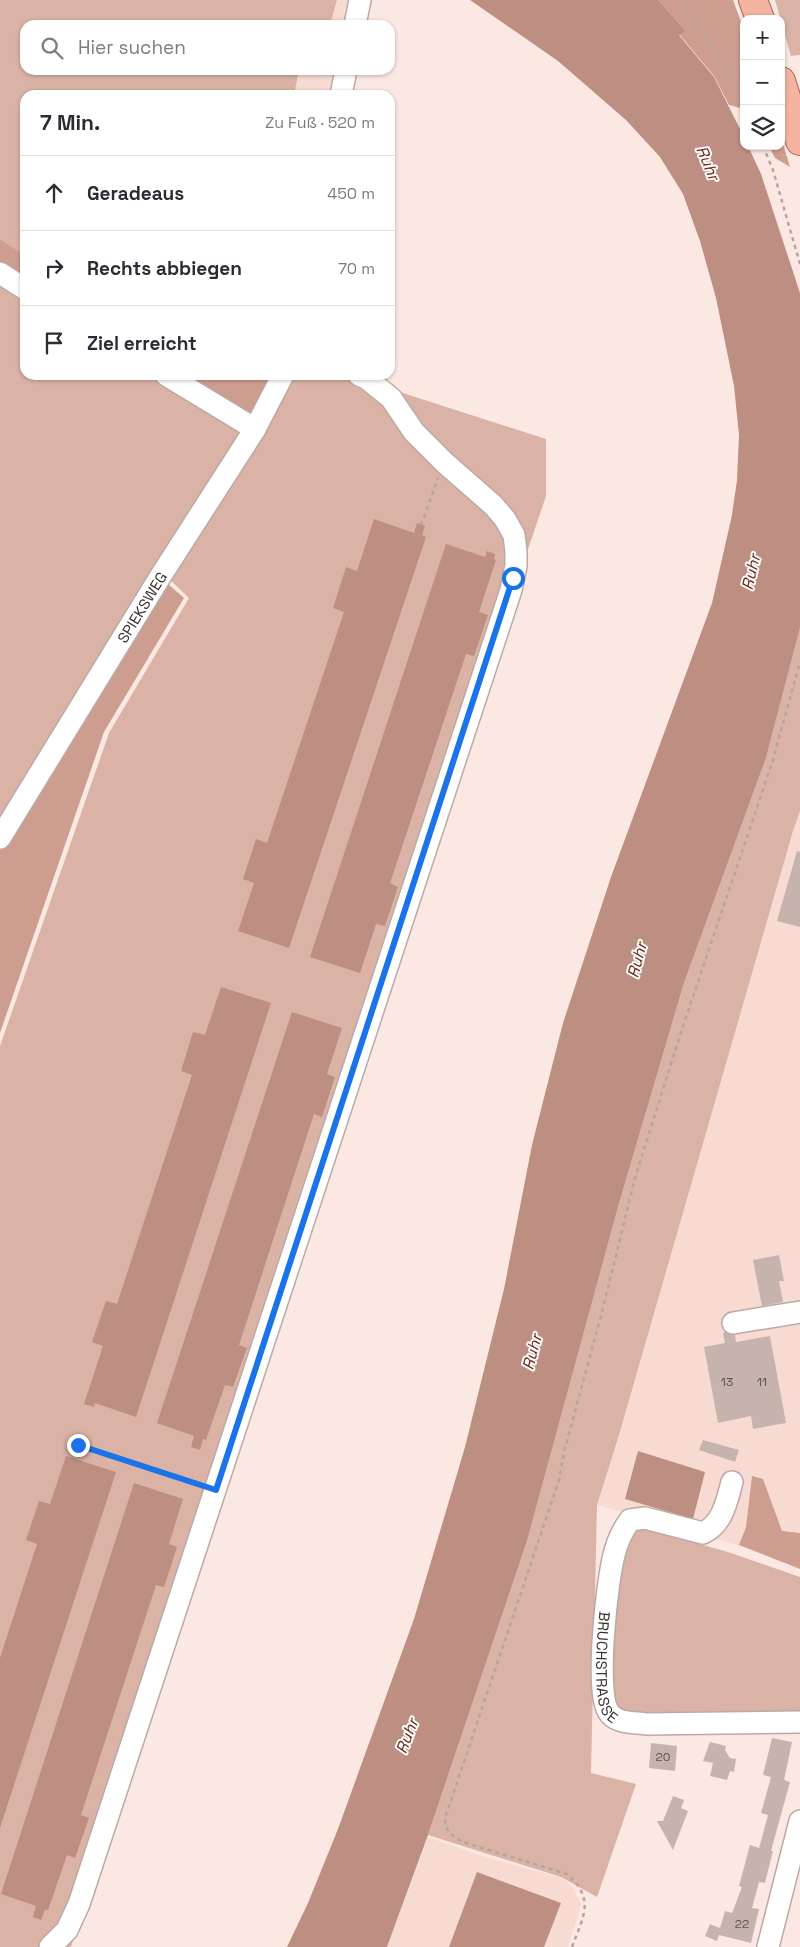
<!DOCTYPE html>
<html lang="de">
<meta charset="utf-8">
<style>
:root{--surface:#fff;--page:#f2f2f3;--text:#2b2b33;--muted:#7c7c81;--line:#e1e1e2}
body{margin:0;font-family:"Space Grotesk",sans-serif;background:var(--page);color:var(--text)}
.controls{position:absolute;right:15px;top:15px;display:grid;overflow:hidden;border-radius:10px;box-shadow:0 1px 4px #0004}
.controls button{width:45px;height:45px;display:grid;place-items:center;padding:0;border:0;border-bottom:1px solid var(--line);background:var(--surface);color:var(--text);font:25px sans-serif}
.stop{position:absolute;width:15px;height:15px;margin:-11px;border:4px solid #1a73e8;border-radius:50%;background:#fff}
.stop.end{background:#1a73e8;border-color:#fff;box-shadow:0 1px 5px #0008}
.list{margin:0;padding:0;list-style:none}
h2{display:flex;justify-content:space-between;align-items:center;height:65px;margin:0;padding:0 20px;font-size:21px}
h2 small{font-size:16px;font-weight:400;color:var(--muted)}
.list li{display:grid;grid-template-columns:32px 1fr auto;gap:15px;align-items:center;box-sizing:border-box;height:75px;padding:0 20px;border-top:1px solid var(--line)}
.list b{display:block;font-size:19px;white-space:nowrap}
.list em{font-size:16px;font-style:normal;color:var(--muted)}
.icon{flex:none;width:28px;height:28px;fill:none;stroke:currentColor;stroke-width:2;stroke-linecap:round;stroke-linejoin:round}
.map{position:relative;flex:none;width:800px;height:1947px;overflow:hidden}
.search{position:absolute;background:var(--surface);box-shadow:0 1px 4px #0004;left:20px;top:20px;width:375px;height:55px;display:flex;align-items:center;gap:12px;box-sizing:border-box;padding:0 18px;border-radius:15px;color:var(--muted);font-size:19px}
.panel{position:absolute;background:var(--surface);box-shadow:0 1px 4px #0004;left:20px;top:90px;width:375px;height:290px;border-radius:15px}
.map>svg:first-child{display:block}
.built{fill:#f7dbd3}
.green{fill:#dab2a6}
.forest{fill:#cd9e90}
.water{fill:#bd8f82}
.building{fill:#c6b3ae}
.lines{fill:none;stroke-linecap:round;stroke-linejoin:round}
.minor-casing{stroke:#bda9a4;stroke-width:24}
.major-casing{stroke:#ae6550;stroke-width:30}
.path{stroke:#b5a5a1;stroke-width:2.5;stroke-dasharray:4 4;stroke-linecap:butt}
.minor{stroke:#fff;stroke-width:21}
.major{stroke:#f5b3a1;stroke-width:28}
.route{stroke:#1a73e8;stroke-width:6}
.labels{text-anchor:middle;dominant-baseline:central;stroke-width:4;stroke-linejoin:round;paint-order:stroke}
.number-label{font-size:12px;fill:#5c514e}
.street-label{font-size:15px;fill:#38302e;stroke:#fdf9f8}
.water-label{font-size:16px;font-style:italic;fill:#622717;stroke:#fdf9f8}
</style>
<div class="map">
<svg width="800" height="1947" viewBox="0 0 800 1947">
<rect width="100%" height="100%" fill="#fce8e2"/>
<g class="built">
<path d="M337,0H360L355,25H330Z"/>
<path d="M299,70H346L341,95H294Z"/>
<path d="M800,811V1563L597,1505L619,1435L793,831Z"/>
<path d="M428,1837L479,1855L562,1878L572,1886L581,1904L579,1913L568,1947H387Z"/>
</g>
<g class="green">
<path d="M0,0H337L330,25H25V70H299L294,95H25V255L0,239Z"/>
<path d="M775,0H800V55L791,56Z"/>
<path d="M0,273L25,289V375H166L255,429L0,838Z"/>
<path d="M286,375H347L546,439V496L215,1477L71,1947H0V1046L109,733L189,598L166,576Z"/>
<path d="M800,628V811L793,831L619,1435L597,1505L591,1773L636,1784L597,1897L561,1877L428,1835L527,1541L618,1207L684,983L766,758Z"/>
<path d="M632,1525L728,1552L800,1577V1718L616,1713L607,1686L610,1612Z"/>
</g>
<g class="forest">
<path d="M658,0H733L744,30V109L729,105L714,76L679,34L686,31Z"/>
<path d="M781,137L790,167L775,158L769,146H781Z"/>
<path d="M0,239L25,255V289L0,273Z"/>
<path d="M166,375H283L255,429Z"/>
<path d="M160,577L184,598L104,732L0,1033V838Z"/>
<path d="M752,1476L763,1479L782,1531L800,1533V1569L739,1545L746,1527Z"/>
</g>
<g class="water">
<path d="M470,0H658L686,31L679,35L714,77L744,137V146H748L761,174L800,293V628L766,758L684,983L618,1207L527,1541L428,1835L387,1947H287L308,1903L338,1829L414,1619L465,1447L504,1289L532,1145L563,1023L611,877L712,603L732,515L737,480L739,435L734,386L716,298L700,241L683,194L660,157L626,120L558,61Z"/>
<path d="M374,519L414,533L417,523L425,526L422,535L426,537L289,948L238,931L254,883L243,879L256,839L267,843L344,612L333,608L346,567L357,571Z"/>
<path d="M446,544L485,557L487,551L495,554L494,559L496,560L479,612L488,615L474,656L466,654L390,883L398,887L385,926L376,924L360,973L310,957Z"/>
<path d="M221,987L271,1003L136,1417L95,1403L94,1407L84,1404L103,1346L92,1342L106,1301L117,1304L192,1075L181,1071L193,1032L205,1035Z"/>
<path d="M292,1012L342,1028L327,1074L335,1077L322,1117L314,1114L239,1345L247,1348L233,1387L225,1385L206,1440L203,1439L200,1450L191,1447L194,1436L157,1423Z"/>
<path d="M638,1451L705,1472L693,1519L625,1499Z"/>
<path d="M66,1456L116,1472L0,1828V1658L37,1544L26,1540L39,1501L50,1504Z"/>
<path d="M134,1483L183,1499L169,1544L177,1547L164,1587L156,1585L81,1815L89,1818L75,1858L67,1855L48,1910H45L41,1920L33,1917L36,1906L1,1894Z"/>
<path d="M477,1872L561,1903L544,1947H449Z"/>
</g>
<g class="building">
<path d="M797,851L800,852V927L777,921Z"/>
<path d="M779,1255L784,1281H779L783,1302L762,1306L753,1260Z"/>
<path d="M725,1332L735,1335L736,1342L770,1336L786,1423L753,1429L751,1416L718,1423L704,1347L725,1343L723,1333Z"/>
<path d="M703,1440L739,1450L735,1462L699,1450Z"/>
<path d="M772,1738L792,1742L784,1780L790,1782L771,1851H773L765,1883L759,1882L752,1908L759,1909L751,1943L719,1935L717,1941L705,1936L710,1924L720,1928L725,1911L732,1913L742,1887L739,1886L750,1845L759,1848L768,1815L761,1813L771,1777L763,1775Z"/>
<path d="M710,1742L726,1746L725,1750L730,1758L736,1759L734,1772L730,1771L727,1780L710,1776L713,1763L703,1761Z"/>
<path d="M651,1743L677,1746L675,1771L649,1768Z"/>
<path d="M673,1796L684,1800L681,1808L688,1811L673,1850L657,1821H663Z"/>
</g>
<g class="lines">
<defs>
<g id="minor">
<path d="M355,25L360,0"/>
<path d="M341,95L346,70"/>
<path d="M0,273L25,289"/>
<path d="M166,375L255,429"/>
<path id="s1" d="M0,838L160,577L255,429L283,375"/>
<path d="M733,1323L800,1312"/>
<path id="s2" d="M732,1482C727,1500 723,1524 703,1533L645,1518L630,1520C622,1531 617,1542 614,1555C607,1581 595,1690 608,1711C615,1724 634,1722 646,1724L800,1722"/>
<path d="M50,1947L67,1930L79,1904L511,590L516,566V551L514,535L505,519L494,506L445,463L414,432L391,398L366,378L359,375"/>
<path d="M768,1947L800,1821"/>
</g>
<g id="major">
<path d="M753,0L760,19"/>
<path d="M781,81L800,141"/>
</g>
</defs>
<use href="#minor" class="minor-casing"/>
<use href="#major" class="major-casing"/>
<g class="path">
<path d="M682,0L714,48L744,106"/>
<path d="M763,146L773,170L800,264"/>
<path d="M421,525L438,478"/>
<path d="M78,1445L200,1485"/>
<path d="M572,1947C583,1917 596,1899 567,1874L469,1844C456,1839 445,1834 445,1818L559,1480L564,1452L602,1312L635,1178L681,1032L772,763L800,662"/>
</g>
<use href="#minor" class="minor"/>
<use href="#major" class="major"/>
</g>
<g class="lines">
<path class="route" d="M78,1445L216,1490L513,578"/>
</g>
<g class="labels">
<g class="number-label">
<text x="727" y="1382">13</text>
<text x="762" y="1382">11</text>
<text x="663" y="1757">20</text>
<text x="742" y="1924">22</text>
</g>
<g class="street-label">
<text stroke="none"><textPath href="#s1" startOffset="271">SPIEKSWEG</textPath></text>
<text stroke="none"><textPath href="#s2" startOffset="288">BRUCHSTRASSE</textPath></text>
</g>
<g class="water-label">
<text transform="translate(708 163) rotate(67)">Ruhr</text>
<text transform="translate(751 572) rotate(-77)">Ruhr</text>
<text transform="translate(637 960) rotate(-75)">Ruhr</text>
<text transform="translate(532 1352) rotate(-75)">Ruhr</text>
<text transform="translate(407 1736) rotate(-69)">Ruhr</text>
</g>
</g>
</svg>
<div class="controls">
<button>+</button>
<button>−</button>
<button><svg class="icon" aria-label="layers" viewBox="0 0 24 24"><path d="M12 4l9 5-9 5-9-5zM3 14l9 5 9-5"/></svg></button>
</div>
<div class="stop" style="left:513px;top:578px"></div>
<div class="stop end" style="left:78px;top:1445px"></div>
<div class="search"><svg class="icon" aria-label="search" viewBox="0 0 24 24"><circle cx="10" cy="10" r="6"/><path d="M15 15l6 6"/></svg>Hier suchen</div>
<section class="panel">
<h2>7 Min.<small>Zu Fuß · 520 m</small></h2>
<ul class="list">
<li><svg class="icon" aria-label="ahead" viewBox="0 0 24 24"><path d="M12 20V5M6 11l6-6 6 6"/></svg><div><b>Geradeaus</b></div><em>450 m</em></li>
<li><svg class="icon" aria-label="right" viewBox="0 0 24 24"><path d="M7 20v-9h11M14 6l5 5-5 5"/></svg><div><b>Rechts abbiegen</b></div><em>70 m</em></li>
<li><svg class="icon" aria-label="arrive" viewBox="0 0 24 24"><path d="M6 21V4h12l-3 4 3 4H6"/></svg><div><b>Ziel erreicht</b></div></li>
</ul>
</section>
</div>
